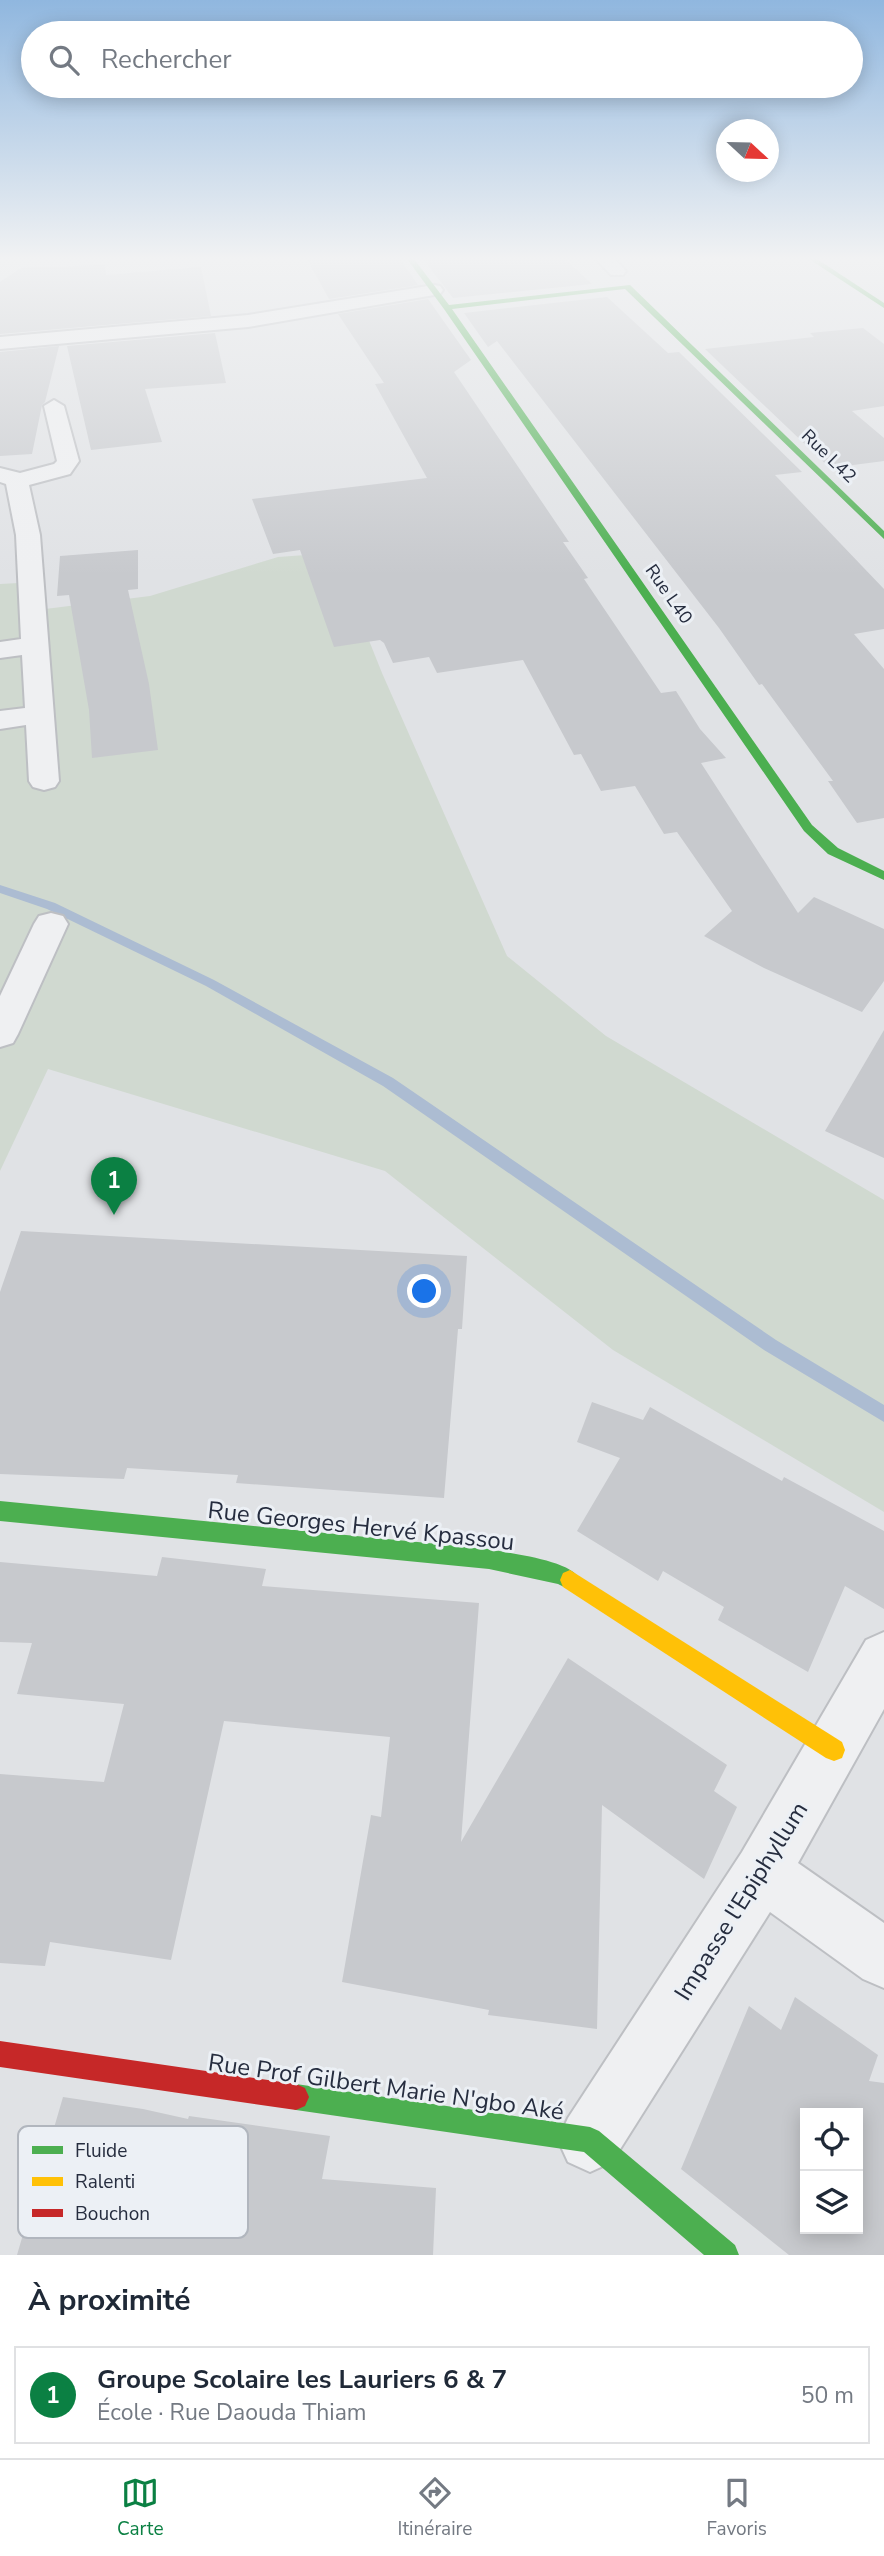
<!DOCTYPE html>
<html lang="fr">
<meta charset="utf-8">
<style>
:root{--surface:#fff;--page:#f6f6f7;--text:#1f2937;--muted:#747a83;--line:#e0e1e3;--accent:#0b8043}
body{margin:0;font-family:"Nunito Sans",sans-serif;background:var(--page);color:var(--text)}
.controls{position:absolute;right:21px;bottom:21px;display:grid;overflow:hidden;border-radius:0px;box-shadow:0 4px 18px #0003}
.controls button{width:63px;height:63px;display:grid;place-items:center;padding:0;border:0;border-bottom:2px solid var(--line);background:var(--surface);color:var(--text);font:35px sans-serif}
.compass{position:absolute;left:716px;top:119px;width:63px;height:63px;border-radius:50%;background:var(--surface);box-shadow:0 4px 18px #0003;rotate:112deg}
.you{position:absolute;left:425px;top:1292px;width:24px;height:24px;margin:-18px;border:5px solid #fff;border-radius:50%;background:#1a73e8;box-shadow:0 0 0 10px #1a73e833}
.badge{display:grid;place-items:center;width:46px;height:46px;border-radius:50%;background:var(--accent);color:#fff;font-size:23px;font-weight:700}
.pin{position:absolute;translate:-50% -58px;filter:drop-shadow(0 2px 4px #0008)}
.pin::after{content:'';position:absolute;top:37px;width:24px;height:21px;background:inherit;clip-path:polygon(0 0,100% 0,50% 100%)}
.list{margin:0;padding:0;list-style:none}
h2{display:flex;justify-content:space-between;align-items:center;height:91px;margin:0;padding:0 28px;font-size:30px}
h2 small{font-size:23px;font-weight:400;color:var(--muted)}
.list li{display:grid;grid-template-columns:46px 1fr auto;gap:21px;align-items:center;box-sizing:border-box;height:98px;margin:0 14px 14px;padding:0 14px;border:2px solid var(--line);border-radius:0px}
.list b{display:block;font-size:26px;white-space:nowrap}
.list p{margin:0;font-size:23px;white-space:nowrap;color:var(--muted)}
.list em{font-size:23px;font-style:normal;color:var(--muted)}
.icon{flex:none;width:38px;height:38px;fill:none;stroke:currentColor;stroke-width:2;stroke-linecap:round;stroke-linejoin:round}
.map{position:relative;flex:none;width:884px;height:2255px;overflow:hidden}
.search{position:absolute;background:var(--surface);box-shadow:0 4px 18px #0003;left:21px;right:21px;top:21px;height:77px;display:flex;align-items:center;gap:18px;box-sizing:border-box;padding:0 24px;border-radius:38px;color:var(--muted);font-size:26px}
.sheet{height:203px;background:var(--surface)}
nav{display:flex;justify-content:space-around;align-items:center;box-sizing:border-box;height:98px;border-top:2px solid var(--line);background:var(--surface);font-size:19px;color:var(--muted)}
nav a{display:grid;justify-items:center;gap:4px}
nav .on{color:var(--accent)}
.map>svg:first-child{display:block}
.green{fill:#d0d9d0}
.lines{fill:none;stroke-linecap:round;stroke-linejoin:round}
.stream{fill:#acbcd2;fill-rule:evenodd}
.building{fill:#c7c9cd;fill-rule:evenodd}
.street-casing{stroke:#bdbfc3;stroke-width:4}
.street{fill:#eff0f2;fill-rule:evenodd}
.fast{fill:#4caf50;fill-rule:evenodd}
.slow{fill:#ffc107;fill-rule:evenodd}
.jam{fill:#c62828;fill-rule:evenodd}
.labels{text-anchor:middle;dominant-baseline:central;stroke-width:6;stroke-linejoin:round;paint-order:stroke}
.far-street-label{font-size:18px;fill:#262d3f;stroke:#ecf0f5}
.near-street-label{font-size:24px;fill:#262d3f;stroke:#ecf0f5}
.key{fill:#ecf0f5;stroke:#b1b6be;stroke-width:2}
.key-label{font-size:19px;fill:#262d3f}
</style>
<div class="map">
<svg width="884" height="2255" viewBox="0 0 884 2255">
<rect width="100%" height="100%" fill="#e0e2e5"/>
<path class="green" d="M334,553L382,673L507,956L606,1036L884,1200V1512L613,1350L385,1171L48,1069L0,1171V584L37,582L29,611L150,596L278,557Z"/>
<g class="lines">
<path class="stream" d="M0,885L55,903L214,980L393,1078L776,1340L884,1405V1422L764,1350L383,1086L206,986L47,909L0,893Z"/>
</g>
<g class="building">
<path d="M307,259H400L418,285L329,299Z"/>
<path d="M423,259H565L592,284L453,298Z"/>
<path d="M105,265L106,275L201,267L211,316L0,334V282L21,268Z"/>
<path d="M607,297L668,353L679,352L802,472L775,475L884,589V629L854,634L884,669V818L857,823L828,781H833L762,684L759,685L719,628L497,341L488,347L464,313Z"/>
<path d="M428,299L471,360L454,372L569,542H563L588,578L584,579L661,693L676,691L700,729L726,758L701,763L798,913L814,897L884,929V981L862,1012L764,968L704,936L732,911L677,832L664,834L635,786L601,791L581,754L574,755L523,660L437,673L429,657L393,663L384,643L380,640L334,647L300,550L273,554L252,499L427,478L375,384L384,383L338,314Z"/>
<path d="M863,328L884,344V406L852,411L884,438V461L830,468L705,349L814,337L810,333Z"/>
<path d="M215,333L226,383L145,389L162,442L91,450L67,346Z"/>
<path d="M59,346L45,402L42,405L32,454L0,456V352Z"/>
<path d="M138,550V589L128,590L149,684L158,750L92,758L89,710L69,595L57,596L60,556Z"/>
<path d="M884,1030V1158L825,1131Z"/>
<path d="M21,1231L467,1256L462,1329H458L444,1498L236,1483L238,1475L127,1468L124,1479L0,1474V1292Z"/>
<path d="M592,1402L643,1420L650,1407L782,1481L784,1477L884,1531V1609L845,1586L808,1672L718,1620L724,1607L663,1571L658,1581L577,1531L620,1458L577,1442Z"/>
<path d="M162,1557L266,1569L262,1586L479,1603L461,1842L568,1658L727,1765L714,1791L737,1807L704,1879L602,1805L597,2029L488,2015L489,2010L342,1982L371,1815L381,1817L390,1737L224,1721L171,1960L50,1942L45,1966L0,1963V1774L104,1782L124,1704L17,1694L32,1643L0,1642V1562L157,1576Z"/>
<path d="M795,1997L878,2055L869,2081L884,2083V2255H789L681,2169L749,2006L781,2030ZM805,2113H858V2229H805Z"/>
<path d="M63,2097L143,2109L188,2119L189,2116L330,2136L322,2179L436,2188L433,2255H17Z"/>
</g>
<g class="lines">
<defs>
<g id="street">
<path d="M596,259H614L626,271L623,275H611Z"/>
<path d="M434,285L440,286L443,290L440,294L248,327L0,349V337L248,315Z"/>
<path d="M54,400L64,406L79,461L70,474L29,485L40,535L59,781L55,787L44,790L33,787L29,781L26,725L0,729V711L25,708L22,655L0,658V642L21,639L16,535L6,484L0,482V468L20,473L54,464L57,461L44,406Z"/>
<path d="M51,913L63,916L68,924L18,1034L13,1043L0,1047V996L34,924L39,916Z"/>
<path d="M884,1632V1709L798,1863L884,1923V1988L863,1979L770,1912L612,2162L590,2172L568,2162L558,2140L568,2118L742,1852L866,1640Z"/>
</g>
</defs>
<use href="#street" class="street-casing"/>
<use href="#street" class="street"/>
<g class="fast">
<path d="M407,259H414L449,305L630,285L884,531V539L625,289L452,309L812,825L838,848L884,871V880L828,854L804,831L444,309Z"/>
<path d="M809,259H817L884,303V308Z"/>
<path d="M0,1501L489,1549C511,1554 572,1560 580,1580L577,1587L570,1590L558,1584L489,1569L0,1521Z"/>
<path d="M296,2084L590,2127L599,2131L735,2245L739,2255H704L584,2152L296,2110L287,2106L283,2097L287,2088Z"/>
</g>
<path class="slow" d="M570,1570L842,1742L845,1750L842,1758L834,1761L826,1758L563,1587L560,1580L563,1573Z"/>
<path class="jam" d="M0,2041L296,2084L305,2088L309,2097L305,2106L296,2110L0,2067Z"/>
</g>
<linearGradient id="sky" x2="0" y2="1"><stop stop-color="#90b7df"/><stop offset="0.45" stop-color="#f1f2f3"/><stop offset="1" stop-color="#f1f2f3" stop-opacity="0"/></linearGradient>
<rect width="884" height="575" fill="url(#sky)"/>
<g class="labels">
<g class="far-street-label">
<text transform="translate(829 456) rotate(44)">Rue L42</text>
<text transform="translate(669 594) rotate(55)">Rue L40</text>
</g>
<g class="near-street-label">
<text transform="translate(361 1526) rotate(6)">Rue Georges Hervé Kpassou</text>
<text transform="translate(741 1901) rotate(-58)">Impasse l'Epiphyllum</text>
<text transform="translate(386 2087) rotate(8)">Rue Prof Gilbert Marie N'gbo Aké</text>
</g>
</g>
<rect x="18" y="2126" width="230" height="112" rx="10" class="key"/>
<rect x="32" y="2146" width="31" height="8" fill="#4caf50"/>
<rect x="32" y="2177" width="31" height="9" fill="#ffc107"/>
<rect x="32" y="2209" width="31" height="8" fill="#c62828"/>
<g class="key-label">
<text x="75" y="2157">Fluide</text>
<text x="75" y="2188">Ralenti</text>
<text x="75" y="2220">Bouchon</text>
</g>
</svg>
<div class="controls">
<button><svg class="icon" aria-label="locate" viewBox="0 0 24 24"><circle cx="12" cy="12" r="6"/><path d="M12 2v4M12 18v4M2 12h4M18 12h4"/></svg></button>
<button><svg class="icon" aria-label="layers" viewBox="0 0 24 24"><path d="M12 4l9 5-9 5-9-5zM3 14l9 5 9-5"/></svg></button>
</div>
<svg class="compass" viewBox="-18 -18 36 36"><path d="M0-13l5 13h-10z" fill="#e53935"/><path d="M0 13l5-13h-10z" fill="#747a83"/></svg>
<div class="you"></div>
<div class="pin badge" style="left:114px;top:1215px">1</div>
<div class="search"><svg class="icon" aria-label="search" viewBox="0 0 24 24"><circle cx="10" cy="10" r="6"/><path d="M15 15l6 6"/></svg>Rechercher</div>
</div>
<section class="sheet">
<h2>À proximité<small></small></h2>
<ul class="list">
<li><span class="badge">1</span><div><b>Groupe Scolaire les Lauriers 6 &amp; 7</b><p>École · Rue Daouda Thiam</p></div><em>50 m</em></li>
</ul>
</section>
<nav>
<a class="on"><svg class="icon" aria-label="map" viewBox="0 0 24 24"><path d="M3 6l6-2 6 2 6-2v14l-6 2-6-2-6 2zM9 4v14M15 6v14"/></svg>Carte</a>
<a><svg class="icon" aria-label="directions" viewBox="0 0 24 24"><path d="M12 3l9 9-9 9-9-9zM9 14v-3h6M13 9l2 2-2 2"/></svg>Itinéraire</a>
<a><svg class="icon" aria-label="saved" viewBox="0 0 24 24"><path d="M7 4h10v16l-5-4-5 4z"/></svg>Favoris</a>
</nav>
